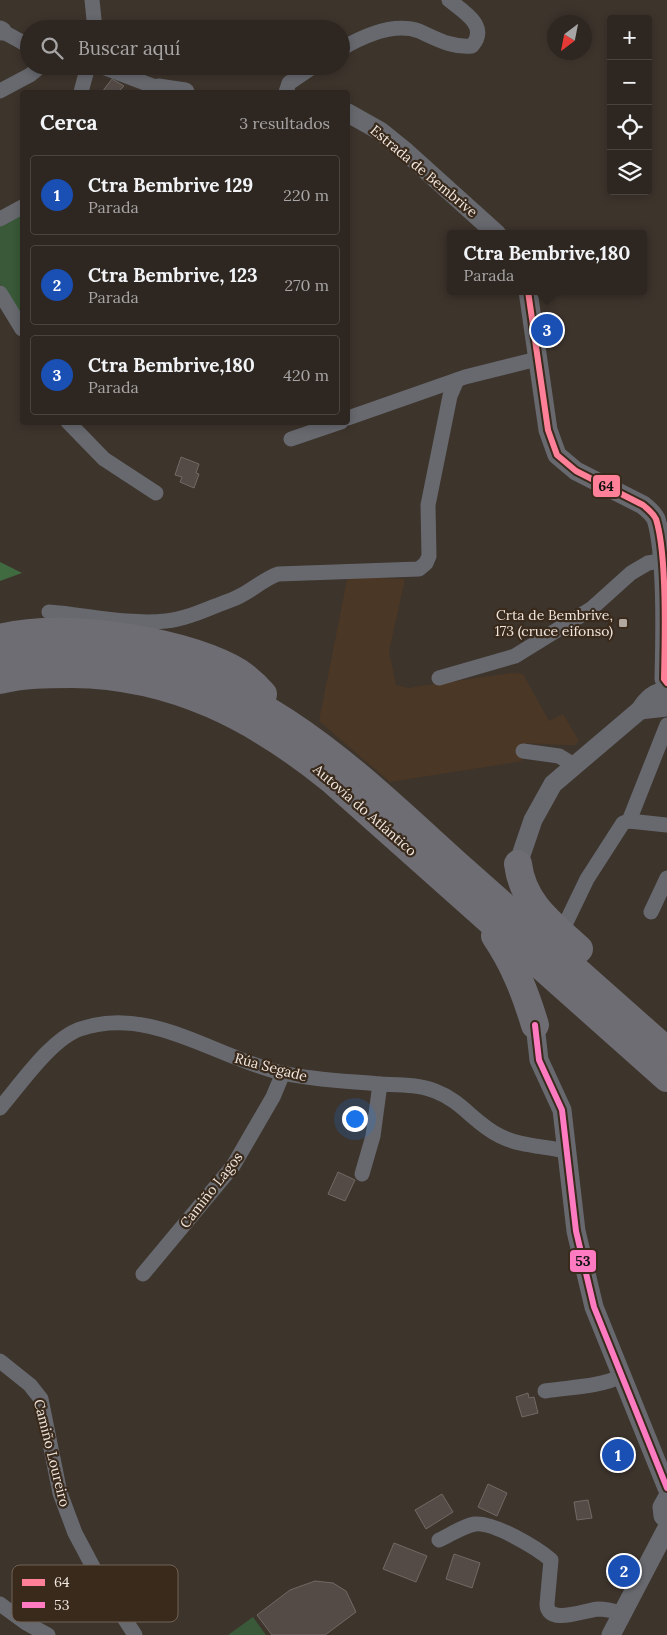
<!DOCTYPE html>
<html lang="es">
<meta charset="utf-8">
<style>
:root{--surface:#2e2721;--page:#3a332e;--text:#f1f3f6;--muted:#a7a5a5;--line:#49443f;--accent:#1a73e8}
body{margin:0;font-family:Lora,serif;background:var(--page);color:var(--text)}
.controls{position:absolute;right:15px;top:15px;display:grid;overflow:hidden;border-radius:5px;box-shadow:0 2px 8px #0003}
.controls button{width:45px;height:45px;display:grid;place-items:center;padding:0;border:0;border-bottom:1px solid var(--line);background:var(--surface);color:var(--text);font:25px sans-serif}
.compass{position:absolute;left:547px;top:15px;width:45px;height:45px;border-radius:50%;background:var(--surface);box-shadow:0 2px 8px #0003;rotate:212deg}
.you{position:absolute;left:354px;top:1118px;width:18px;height:18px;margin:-12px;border:4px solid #fff;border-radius:50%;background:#1a73e8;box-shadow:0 0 0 8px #1a73e833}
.badge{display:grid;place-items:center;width:32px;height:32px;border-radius:50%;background:var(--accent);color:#fff;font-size:16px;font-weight:700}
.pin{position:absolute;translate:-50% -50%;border:2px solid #fff;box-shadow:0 1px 5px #0006}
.popup{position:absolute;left:447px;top:230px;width:200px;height:65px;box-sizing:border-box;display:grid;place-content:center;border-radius:5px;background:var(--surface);filter:drop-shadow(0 1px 4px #0005);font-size:16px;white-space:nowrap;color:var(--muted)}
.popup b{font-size:19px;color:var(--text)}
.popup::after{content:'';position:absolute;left:50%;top:100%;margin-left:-10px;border:10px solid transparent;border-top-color:var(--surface)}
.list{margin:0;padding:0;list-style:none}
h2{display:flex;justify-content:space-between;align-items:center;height:65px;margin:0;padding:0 20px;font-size:21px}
h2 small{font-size:16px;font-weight:400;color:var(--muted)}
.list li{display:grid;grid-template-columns:32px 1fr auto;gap:15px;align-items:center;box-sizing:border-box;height:80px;margin:0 10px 10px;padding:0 10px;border:1px solid var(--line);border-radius:5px}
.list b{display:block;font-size:19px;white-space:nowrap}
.list p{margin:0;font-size:16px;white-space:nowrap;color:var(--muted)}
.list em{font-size:16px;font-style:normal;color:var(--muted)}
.icon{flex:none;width:28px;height:28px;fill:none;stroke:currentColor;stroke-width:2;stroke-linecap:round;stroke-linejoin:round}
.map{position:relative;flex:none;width:667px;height:1635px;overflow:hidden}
.search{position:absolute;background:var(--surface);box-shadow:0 2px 8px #0003;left:20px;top:20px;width:330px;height:55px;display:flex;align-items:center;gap:12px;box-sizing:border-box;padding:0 18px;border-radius:28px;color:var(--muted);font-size:19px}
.panel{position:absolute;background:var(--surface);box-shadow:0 2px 8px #0003;left:20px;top:90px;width:330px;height:335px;border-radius:5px}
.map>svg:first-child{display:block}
.built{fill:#4b3725}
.green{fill:#395938}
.forest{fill:#406a40}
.building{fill:#544b47;stroke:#726864}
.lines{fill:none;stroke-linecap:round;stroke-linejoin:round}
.minor{stroke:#67696f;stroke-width:15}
.tertiary{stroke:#67696f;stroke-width:19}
.motorway{stroke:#6e6d73;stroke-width:28}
.bus-1-casing{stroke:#392a1c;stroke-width:10}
.bus-2-casing{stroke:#392a1c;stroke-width:10}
.bus-1{stroke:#ff8098;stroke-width:6}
.bus-2{stroke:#fe7ac1;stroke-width:6}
.poi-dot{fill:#b2a8a0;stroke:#392a1c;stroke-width:2}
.labels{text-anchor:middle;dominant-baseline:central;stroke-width:4.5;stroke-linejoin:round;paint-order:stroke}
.street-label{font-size:14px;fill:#f1e7de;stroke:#392a1c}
.poi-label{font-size:14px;fill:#f1e7de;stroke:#392a1c;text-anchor:end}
.key{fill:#392a1c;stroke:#706356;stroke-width:1}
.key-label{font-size:14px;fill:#f1e7de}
.line-badge{stroke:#392a1c;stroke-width:2}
.pale-badge-label{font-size:14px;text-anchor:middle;font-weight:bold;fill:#111}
</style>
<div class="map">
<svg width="667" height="1635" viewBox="0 0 667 1635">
<rect width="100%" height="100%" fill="#3d342c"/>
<path class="built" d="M354,577L405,579L389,651L396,685L408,688L512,673L523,674L549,721L563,714L579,741L575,745H566L524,743L522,761L390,782L319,721L347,580Z"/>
<g class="green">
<path d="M22,211V320L0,284V224Z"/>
<path d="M253,1617L266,1635H228Z"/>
</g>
<path class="forest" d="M0,562L22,573L0,581Z"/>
<g class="building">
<path d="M112,79L124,86L118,92H102Z"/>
<path d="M181,457L199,464L196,473L199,474L194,488L180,482L182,477L175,475Z"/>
<path d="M338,1172L355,1180L345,1201L328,1194Z"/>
<path d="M528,1393L529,1398L534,1397L538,1413L522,1417L516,1397Z"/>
<path d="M488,1484L507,1493L497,1516L478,1507Z"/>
<path d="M442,1494L453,1512L426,1529L415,1510Z"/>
<path d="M588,1500L592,1518L577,1520L574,1502Z"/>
<path d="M394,1543L427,1556L416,1582L383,1569Z"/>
<path d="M454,1554L480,1563L472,1588L446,1579Z"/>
<path d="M315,1581L333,1583L346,1591L356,1612L325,1635H272L257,1615L290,1590Z"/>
</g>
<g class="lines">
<g class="minor">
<path d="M92,0L95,29"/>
<path d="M2,31L29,46"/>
<path d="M341,49C363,36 394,22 419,31C437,39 452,48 472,46C489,26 464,12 449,0"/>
<path d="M100,66L158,88"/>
<path d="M0,91L30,75L41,66"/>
<path d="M81,92L88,66"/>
<path d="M286,92L289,83L314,66"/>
<path d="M0,219L22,207"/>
<path d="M0,293L22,329"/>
<path d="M348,418L465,377L537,359"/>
<path d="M68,422L104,459L156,493"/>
<path d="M291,439L341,422"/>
<path d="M49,612C87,615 128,625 166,621C188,619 211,607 231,600C249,594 261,580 278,574L419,569L426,563L429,556L428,505L450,396L457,380"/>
<path d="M439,678L515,656L591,609L631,573L648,563L666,560"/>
<path d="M523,751L559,756L574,765"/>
<path d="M629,821L667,725"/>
<path d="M651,912L667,878"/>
<path d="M561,933L587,879L623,823L629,821L667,825"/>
<path d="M0,1108C20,1085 51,1039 80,1029C151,1005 214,1057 282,1073C314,1080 346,1081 379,1084C397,1085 417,1084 435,1091C462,1101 475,1124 500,1136C520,1146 543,1146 565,1151"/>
<path d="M362,1174L373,1136L380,1084"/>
<path d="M143,1274L233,1166L273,1097L283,1073"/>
<path d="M0,1361L30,1385L41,1399L60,1493L75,1533L101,1582L135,1635"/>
<path d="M545,1391C571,1387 599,1387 622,1376"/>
<path d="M439,1540C450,1535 463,1526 475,1524C494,1522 537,1548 551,1560L547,1604C547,1626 585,1610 598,1609C606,1609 614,1611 621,1613"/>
<path d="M0,1604L26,1623L48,1635"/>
</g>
<g class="tertiary">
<path d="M0,30L2,31"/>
<path d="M158,88L185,92"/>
<path d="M348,113L380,131L406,152L497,234"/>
<path d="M528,291L548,430L557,455L576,471L643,505C648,509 653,513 656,519C667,554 665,638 664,679L667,683"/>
<path d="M640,710L667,707"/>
<path d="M518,864L533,820L553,784L640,710C647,699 654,692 667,691"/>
<path d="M535,1025L539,1060L562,1110L576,1231L594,1307L667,1488"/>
<path d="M667,1498L662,1507L663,1516L667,1520"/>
<path d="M611,1635L667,1528"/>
</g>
<g class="motorway">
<path d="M0,638C62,622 175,639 231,668C243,674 254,684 263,694"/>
<path d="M0,659C37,650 75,651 112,656C263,675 357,775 464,871C532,931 599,991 667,1051"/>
<path d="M0,680C23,674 48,674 72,674C174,675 256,718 333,781L667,1078"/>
<path d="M518,864C523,904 552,924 579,949"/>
<path d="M495,936C514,964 525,992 535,1025"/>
</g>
<defs>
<path id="bus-1" d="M528,291L548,430L557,455L576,471L643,505C648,509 653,513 656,519C667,554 665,638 664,679L667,683"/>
<path id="bus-2" d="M535,1025L539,1060L562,1110L576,1231L594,1307L667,1488"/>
</defs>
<use href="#bus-1" class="bus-1-casing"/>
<use href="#bus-2" class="bus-2-casing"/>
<use href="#bus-1" class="bus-1"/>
<use href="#bus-2" class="bus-2"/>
</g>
<rect class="poi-dot" x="618" y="618" width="10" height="10" rx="2.5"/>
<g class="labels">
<g class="street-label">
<text transform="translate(424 171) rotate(40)">Estrada de Bembrive</text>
<text transform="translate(365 810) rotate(41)">Autovía do Atlántico</text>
<text transform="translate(271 1067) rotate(15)">Rúa Segade</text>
<text transform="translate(211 1190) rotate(-52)">Camiño Lagos</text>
<text transform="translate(52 1453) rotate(76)">Camiño Loureiro</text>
</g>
<g class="poi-label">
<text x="613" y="615">Crta de Bembrive,<tspan x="613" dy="16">173 (cruce eifonso)</tspan></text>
</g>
</g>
<rect x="12" y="1565" width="166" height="57" rx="8" class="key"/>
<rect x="22" y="1579" width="23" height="7" fill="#ff8098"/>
<rect x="22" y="1602" width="23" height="6" fill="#fe7ac1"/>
<g class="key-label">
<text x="54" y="1587">64</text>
<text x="54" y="1610">53</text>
</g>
<g class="line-badge">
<rect x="592" y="474" width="29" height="24" rx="5" fill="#ff8098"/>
<rect x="569" y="1249" width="28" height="24" rx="5" fill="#fe7ac1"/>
</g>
<g class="pale-badge-label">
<text x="606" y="491">64</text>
<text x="583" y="1266">53</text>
</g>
</svg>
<div class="controls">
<button>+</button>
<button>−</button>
<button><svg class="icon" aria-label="locate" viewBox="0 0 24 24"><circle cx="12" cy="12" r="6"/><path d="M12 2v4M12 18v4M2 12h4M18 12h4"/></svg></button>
<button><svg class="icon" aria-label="layers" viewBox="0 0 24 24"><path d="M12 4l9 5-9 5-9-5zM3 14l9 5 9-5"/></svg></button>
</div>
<svg class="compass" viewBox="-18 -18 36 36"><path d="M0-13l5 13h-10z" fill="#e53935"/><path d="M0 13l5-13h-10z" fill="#a7a5a5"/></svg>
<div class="you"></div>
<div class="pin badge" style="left:618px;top:1455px;background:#1a4fb4">1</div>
<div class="pin badge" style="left:624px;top:1571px;background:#1a4fb4">2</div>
<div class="pin badge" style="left:547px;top:330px;background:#1a4fb4">3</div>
<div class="popup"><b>Ctra Bembrive,180</b>Parada</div>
<div class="search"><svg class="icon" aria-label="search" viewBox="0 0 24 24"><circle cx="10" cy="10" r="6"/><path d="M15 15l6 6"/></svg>Buscar aquí</div>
<section class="panel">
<h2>Cerca<small>3 resultados</small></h2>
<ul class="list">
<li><span class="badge" style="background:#1a4fb4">1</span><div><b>Ctra Bembrive 129</b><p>Parada</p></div><em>220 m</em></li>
<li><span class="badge" style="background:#1a4fb4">2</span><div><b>Ctra Bembrive, 123</b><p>Parada</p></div><em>270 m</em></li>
<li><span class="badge" style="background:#1a4fb4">3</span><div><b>Ctra Bembrive,180</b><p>Parada</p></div><em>420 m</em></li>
</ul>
</section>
</div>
